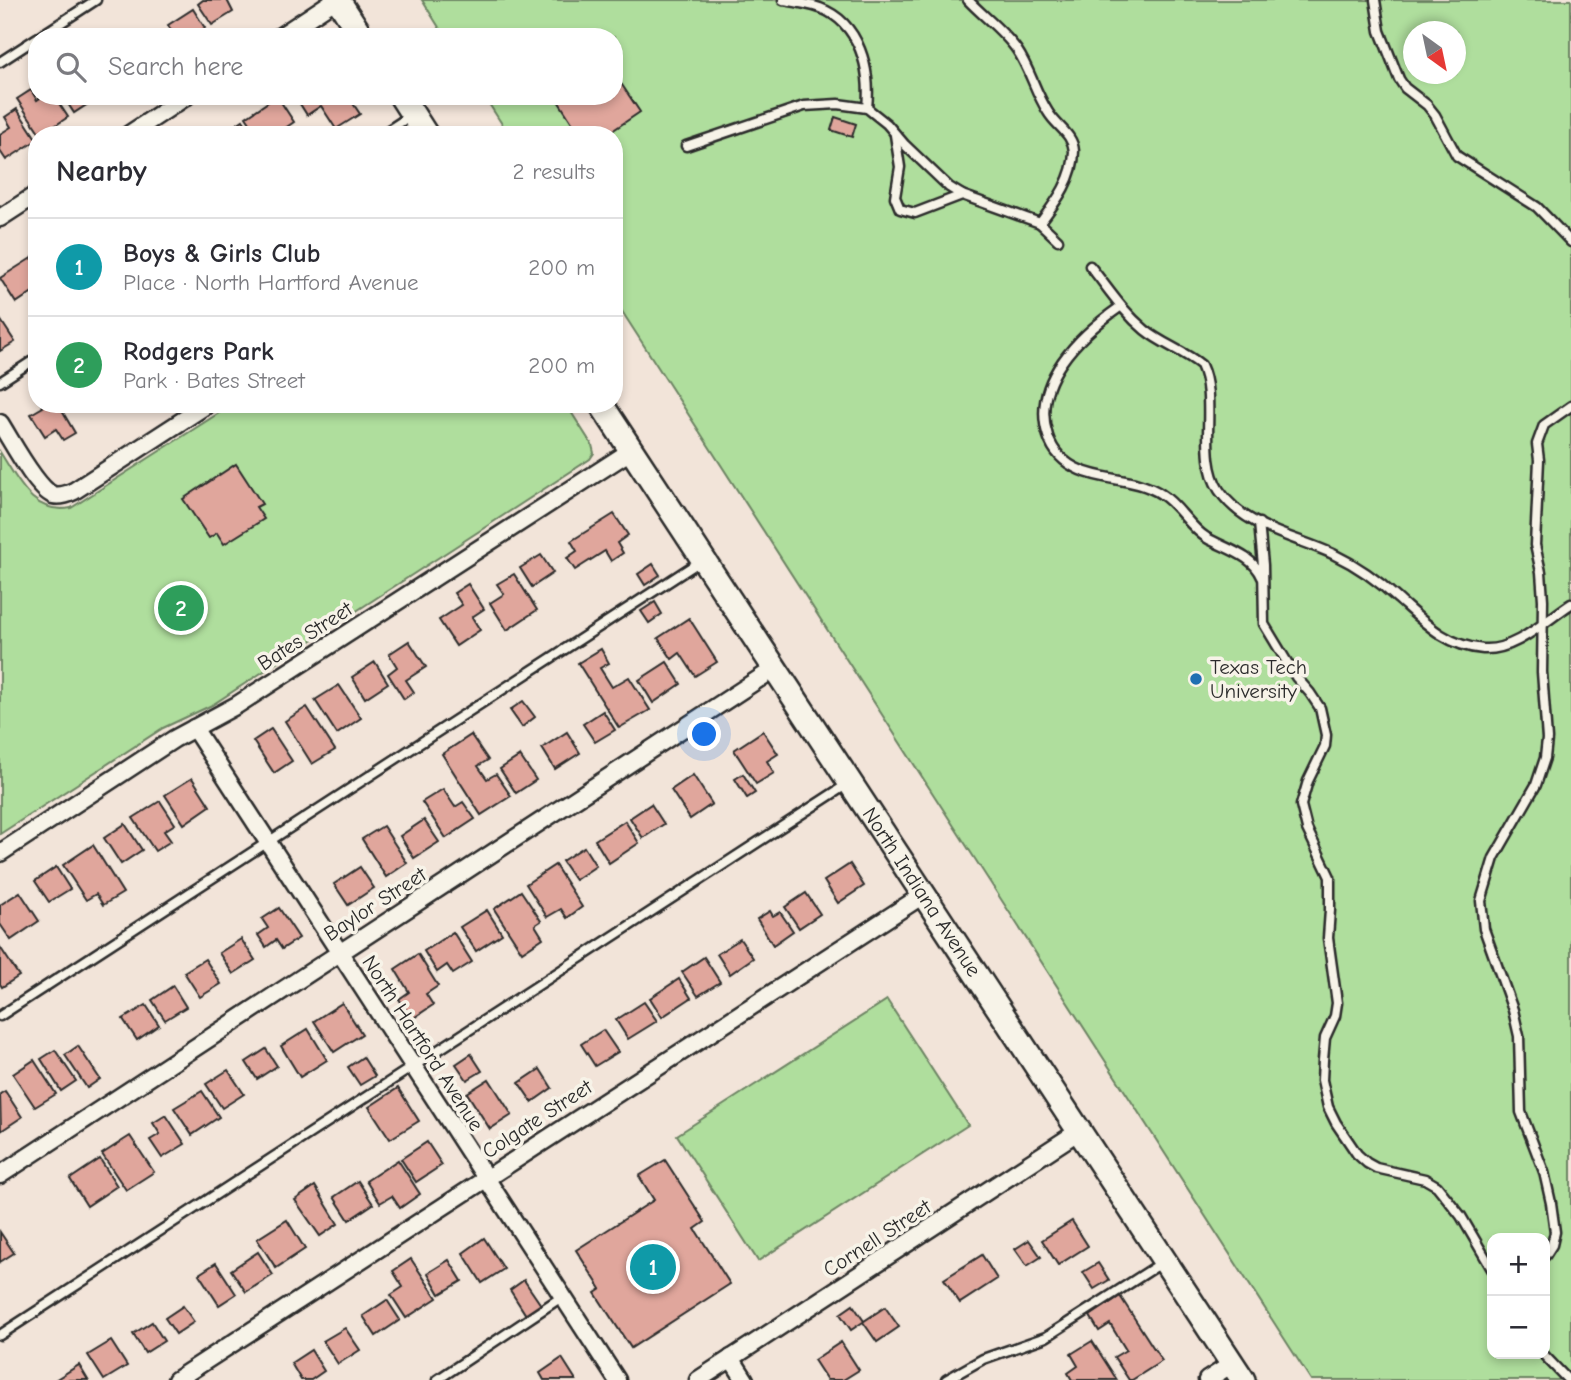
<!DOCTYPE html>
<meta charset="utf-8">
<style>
:root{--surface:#fff;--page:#f2f2f3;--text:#2b2b33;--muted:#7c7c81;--line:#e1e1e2;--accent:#1f6fb2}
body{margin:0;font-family:"Comic Neue",sans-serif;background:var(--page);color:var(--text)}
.controls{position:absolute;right:21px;bottom:21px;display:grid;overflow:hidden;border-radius:14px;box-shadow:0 4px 10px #0003}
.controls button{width:63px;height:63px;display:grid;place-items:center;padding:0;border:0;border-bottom:2px solid var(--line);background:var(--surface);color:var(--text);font:35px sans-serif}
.compass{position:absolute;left:1403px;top:21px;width:63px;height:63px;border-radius:50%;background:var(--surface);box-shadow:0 4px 10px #0003;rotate:147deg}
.you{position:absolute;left:705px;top:735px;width:24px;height:24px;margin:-18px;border:5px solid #fff;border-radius:50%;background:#1a73e8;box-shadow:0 0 0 10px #1a73e833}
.badge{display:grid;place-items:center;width:46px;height:46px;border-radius:50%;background:var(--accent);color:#fff;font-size:23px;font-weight:700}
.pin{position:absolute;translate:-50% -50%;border:4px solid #fff;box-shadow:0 2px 7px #0006}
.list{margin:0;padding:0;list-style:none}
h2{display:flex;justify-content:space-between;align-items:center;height:91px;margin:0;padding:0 28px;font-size:30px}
h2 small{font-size:23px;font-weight:400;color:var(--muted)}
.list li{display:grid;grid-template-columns:46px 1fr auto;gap:21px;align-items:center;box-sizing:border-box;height:98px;padding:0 28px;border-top:2px solid var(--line)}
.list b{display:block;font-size:26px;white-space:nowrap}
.list p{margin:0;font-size:23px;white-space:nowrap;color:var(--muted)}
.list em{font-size:23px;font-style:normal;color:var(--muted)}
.icon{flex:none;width:38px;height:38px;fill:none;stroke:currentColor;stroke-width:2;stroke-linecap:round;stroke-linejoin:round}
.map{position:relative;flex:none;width:1571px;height:1380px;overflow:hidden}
.search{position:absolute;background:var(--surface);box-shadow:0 4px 10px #0003;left:28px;top:28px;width:595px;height:77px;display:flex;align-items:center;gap:18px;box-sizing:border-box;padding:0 24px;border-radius:28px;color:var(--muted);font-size:26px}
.panel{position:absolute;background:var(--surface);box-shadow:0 4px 10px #0003;left:28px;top:126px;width:595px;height:287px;border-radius:28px}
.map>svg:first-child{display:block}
.green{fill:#afde9d;stroke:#6d8464;stroke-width:2;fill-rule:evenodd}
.building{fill:#e0a69c;stroke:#2b2b2b;stroke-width:2}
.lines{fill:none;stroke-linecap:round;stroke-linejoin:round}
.lane-casing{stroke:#2b2b2b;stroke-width:13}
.street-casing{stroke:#2b2b2b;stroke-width:21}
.secondary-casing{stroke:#2b2b2b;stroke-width:28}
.lane{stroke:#f7f3e8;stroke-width:8}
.street{stroke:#f7f3e8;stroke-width:16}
.secondary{stroke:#f7f3e8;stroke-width:23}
.poi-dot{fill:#1f6fb2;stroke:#f7f3e8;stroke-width:2.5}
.labels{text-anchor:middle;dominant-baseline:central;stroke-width:7;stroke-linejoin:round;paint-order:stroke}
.street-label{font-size:21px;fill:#2b2b2b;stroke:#f7f3e8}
.poi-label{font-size:21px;fill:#2b2b2b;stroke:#f7f3e8;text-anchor:start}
</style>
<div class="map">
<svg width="1571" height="1380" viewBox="0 0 1571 1380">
<rect width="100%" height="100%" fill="#f2e4d9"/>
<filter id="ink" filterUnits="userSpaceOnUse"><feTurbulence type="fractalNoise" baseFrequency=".0143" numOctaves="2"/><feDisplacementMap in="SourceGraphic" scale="14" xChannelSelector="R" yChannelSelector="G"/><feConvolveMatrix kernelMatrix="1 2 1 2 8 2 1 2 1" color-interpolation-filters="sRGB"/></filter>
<g filter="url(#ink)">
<g class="green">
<path d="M422,0H1571V1380H1311L614,299V135H509L484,96H614V37H445ZM1414,32H1456V74H1414ZM1492,1238H1545V1354H1492Z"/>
<path d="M233,404H566L592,445L594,453L590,459L212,705L163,728L0,834V452C18,480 32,515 71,508Z"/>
<path d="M887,1000L968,1125L758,1261L677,1135Z"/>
</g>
<g class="building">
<path d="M203,0H227L233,12L212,25L198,4Z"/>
<path d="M193,9L205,28L192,37H175L168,25Z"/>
<path d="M614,73L640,112L606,135H580L555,96H614Z"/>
<path d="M31,90L37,100L43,96H54L68,117L41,135L17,99Z"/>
<path d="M63,96H93L91,97L94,100L74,113Z"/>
<path d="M277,96L294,122L275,135H258L246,117Z"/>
<path d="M295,96H348L360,114L336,129L321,106L307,115Z"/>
<path d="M17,109L37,140L6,160L0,151V134L11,127L5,117Z"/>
<path d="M835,117L856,124L852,137L831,130Z"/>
<path d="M243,120L253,135H221Z"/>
<path d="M33,257L37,263V289L16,303L0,278Z"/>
<path d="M0,319L15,342L0,351Z"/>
<path d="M41,404H58L75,433L63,440L56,429L45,436L31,414L43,407Z"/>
<path d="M236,464L262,504L256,507L264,519L224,544L217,533L209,538L183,499Z"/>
<path d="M614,514L628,535L617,543L623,553L611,561L605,551L575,570L567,558L577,551L571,541Z"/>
<path d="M541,555L553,573L532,587L520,568Z"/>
<path d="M653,564L660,575L645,585L638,574Z"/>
<path d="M514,574L537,610L507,630L490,603L504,594L497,584Z"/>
<path d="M468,584L484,609L472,617L480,630L456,646L439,620L462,605L454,593Z"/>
<path d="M655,602L662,614L649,623L641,611Z"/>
<path d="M689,618L717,662L695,676L680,653L672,659L658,638Z"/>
<path d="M409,641L426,667L406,680L414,692L404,699L388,674L397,667L389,654Z"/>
<path d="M601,649L609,663L600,668L612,687L629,677L650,710L619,728L578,663Z"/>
<path d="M375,662L388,683L365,698L352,677Z"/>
<path d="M667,662L681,684L653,703L639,680Z"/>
<path d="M339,685L361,718L337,734L315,700Z"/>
<path d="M523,701L535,717L522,727L510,710Z"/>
<path d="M307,707L335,750L312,764L285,721Z"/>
<path d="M603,711L615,730L595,742L583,724Z"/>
<path d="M271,729L292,761L274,773L253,741Z"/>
<path d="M763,731L778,754L767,761L774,773L756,784L734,750Z"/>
<path d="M567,732L580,753L555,769L542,748Z"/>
<path d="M471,735L488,760L478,766L487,779L496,774L511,796L481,815L442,754Z"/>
<path d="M520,756L536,780L516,793L500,769Z"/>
<path d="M743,774L755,793L747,798L735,779Z"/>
<path d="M693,775L712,804L690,819L671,790Z"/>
<path d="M192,778L210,806L184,824L165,795Z"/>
<path d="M443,789L455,807L463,802L475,819L446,838L422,802Z"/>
<path d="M160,801L175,824L164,831L171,841L155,851L133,818Z"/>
<path d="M651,804L664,824L643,838L630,818Z"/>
<path d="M424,820L439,842L414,858L400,836Z"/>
<path d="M625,821L639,843L609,863L595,840Z"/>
<path d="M125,824L142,850L121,864L104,838Z"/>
<path d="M383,826L407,863L386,877L362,839Z"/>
<path d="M93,845L123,893L103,905L96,894L86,900L63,865Z"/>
<path d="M584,847L596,866L575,880L562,861Z"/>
<path d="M850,864L864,886L838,903L824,881Z"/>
<path d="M555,865L582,907L567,918L561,909L547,917L526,884Z"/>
<path d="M56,867L70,889L49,902L35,881Z"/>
<path d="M360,867L374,888L348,905L334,884Z"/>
<path d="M521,891L541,921L535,925L543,938L522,952L494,909Z"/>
<path d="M20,892L39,921L11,940L0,924V905Z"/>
<path d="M806,893L820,914L799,928L785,907Z"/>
<path d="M279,908L299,938L282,949L276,940L266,947L258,935L268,928L262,919Z"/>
<path d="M487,910L502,934L476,951L460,927Z"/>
<path d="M770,911L773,916L780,912L793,931L773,945L757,919Z"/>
<path d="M453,932L472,962L453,974L447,965L437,972L424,951Z"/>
<path d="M241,939L255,960L233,974L219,953Z"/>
<path d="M740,939L753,958L730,974L717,954Z"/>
<path d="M0,947L19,976L2,987L0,984Z"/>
<path d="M418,954L438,986L426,994L433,1005L412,1019L399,999L409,992L395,969Z"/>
<path d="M704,957L720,982L698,996L682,972Z"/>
<path d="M205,959L221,984L200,997L184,972Z"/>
<path d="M679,979L691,998L662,1017L650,998Z"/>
<path d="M173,986L186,1007L165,1020L152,1000Z"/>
<path d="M644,1002L657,1021L628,1039L616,1020Z"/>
<path d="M342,1003L362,1034L334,1052L314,1021Z"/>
<path d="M146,1005L159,1025L137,1040L123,1019Z"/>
<path d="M308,1029L327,1060L300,1077L281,1046Z"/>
<path d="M603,1030L618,1052L595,1066L581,1044Z"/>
<path d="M78,1046L100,1079L87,1088L65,1055Z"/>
<path d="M266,1049L277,1066L257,1079L246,1062Z"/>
<path d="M55,1050L76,1081L61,1091L41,1059Z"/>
<path d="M471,1054L482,1071L467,1080L456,1064Z"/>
<path d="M363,1057L375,1076L360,1085L348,1067Z"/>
<path d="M34,1060L56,1094L35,1107L13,1074Z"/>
<path d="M540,1069L552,1088L532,1102L519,1083Z"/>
<path d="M228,1070L244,1094L222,1108L206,1084Z"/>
<path d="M489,1079L512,1115L490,1129L467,1093Z"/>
<path d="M398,1088L419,1121L390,1139L369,1107Z"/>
<path d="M5,1091L22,1117L1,1131L0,1094Z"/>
<path d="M202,1091L219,1117L192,1135L174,1108Z"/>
<path d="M166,1115L185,1144L162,1158L150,1140L160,1134L153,1123Z"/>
<path d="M130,1136L154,1172L126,1190L102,1154Z"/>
<path d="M427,1142L442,1165L416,1182L401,1159Z"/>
<path d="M100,1159L117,1186L87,1206L70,1179Z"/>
<path d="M398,1160L420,1194L400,1208L392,1196L380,1203L366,1181Z"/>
<path d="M665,1160L705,1222L695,1229L730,1284L631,1348L595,1293L601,1289L576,1250L654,1200L639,1176Z"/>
<path d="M358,1181L373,1204L349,1220L334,1197Z"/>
<path d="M315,1186L338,1224L320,1236L295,1200Z"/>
<path d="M287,1220L305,1249L276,1268L257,1239Z"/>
<path d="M1072,1221L1088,1246L1058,1265L1042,1240Z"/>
<path d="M0,1232L14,1253L0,1262Z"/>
<path d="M484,1238L504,1269L482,1283L463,1253Z"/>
<path d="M1029,1240L1041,1257L1027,1266L1015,1249Z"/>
<path d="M258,1252L273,1275L246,1292L231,1270Z"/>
<path d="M982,1255L997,1279L960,1303L944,1279Z"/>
<path d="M411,1259L437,1298L406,1318L391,1295L403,1287L393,1271Z"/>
<path d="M449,1260L462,1281L440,1294L428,1273Z"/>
<path d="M216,1263L236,1294L219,1305L199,1274Z"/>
<path d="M1098,1263L1109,1280L1094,1289L1083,1272Z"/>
<path d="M524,1280L541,1305L526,1315L510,1290Z"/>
<path d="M1120,1296L1162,1361L1132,1380H1129L1114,1357L1126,1350L1110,1324L1099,1331L1090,1316Z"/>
<path d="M387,1300L400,1320L376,1336L363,1316Z"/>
<path d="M853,1305L864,1321L885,1307L899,1327L877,1342L863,1322L851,1330L840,1314Z"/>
<path d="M183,1306L194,1322L176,1334L165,1318Z"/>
<path d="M152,1322L164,1341L145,1353L133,1334Z"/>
<path d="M345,1328L360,1350L338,1364L323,1341Z"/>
<path d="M111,1341L127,1366L104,1380L88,1355Z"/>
<path d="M1092,1341L1117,1380H1072L1068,1373L1078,1366L1071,1354Z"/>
<path d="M841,1342L859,1370L843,1380H827L814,1360Z"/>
<path d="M311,1350L324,1371L311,1380H301L291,1363Z"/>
<path d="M562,1358L576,1380H544L540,1373Z"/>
<path d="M79,1365L88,1380H55Z"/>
</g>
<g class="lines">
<defs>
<g id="lane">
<path d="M783,0C795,2 808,4 820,8C860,23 871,70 867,108"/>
<path d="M968,0C984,17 1003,30 1017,50C1030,69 1035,92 1048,112C1056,126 1073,134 1074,151C1074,179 1055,203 1040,223"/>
<path d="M1375,0L1380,31L1399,79L1405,88L1427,105L1435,115L1457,156L1537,207L1571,242"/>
<path d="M39,37L96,0"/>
<path d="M0,62L37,38"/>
<path d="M381,135L410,116"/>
<path d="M895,135L900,167L895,197L900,209L915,213L962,195"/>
<path d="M686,146L804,106L838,104L867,108L887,124L905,145L949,187L962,195L1040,223L1058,240"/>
<path d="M1090,266C1108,288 1122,311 1145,330C1162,344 1184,351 1201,365C1218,401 1197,456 1219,490C1244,528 1294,536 1333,554C1356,565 1379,581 1398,599C1424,622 1446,646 1483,649C1515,651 1545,621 1571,604"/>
<path d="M1120,307C1080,335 1030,382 1048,436C1053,452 1064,463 1080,470C1105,481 1137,478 1161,494C1179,505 1189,527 1207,538C1226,549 1253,555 1262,577"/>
<path d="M0,382L37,358"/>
<path d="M1259,523L1263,565L1264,624L1296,677L1310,693L1320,708L1326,735L1325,746L1308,781L1301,805L1307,829L1330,877V910L1328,938L1337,1003L1335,1016L1325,1038L1323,1060L1322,1080L1328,1107L1336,1123L1357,1154L1367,1163L1376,1168L1425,1179L1437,1186L1461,1216L1492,1269"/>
<path d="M0,1016L702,560"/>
<path d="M1545,1256L1552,1245L1555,1232L1551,1203L1544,1172L1521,1112L1519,1036L1513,1010L1484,929L1481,901L1494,858L1536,785L1545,758L1547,739L1542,672L1543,600L1541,572L1535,545L1539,460L1537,444L1544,425L1571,406"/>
<path d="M0,1335L849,783"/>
<path d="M1543,1354L1568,1380"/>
<path d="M437,1380L563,1296"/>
<path d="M946,1380L983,1359L1046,1337L1163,1262"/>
</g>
<g id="street">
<path d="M279,37L335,0"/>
<path d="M128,135L187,96"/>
<path d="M0,218L37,194"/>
<path d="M0,423C11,440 36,488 53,495C61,497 68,494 74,491L208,404"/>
<path d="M194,728L617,1380"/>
<path d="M0,853L174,739L237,705L632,450"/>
<path d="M0,1175L774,669"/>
<path d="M731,1358L745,1380"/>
<path d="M176,1380L923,895"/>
<path d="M698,1380L1079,1131"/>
<path d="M1207,1380L1232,1364"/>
</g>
<g id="secondary">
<path d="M338,0L362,37"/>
<path d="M401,96L426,135"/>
<path id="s1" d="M601,404L1243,1380"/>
</g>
</defs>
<use href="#lane" class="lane-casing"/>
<use href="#street" class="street-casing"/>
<use href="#secondary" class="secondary-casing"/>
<use href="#lane" class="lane"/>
<use href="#street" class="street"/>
<use href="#secondary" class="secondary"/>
</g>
</g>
<circle class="poi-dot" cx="1196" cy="679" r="7"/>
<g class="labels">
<g class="street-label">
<text transform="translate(305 636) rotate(-33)">Bates Street</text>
<text stroke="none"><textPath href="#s1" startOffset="584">North Indiana Avenue</textPath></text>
<text transform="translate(375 904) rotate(-33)">Baylor Street</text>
<text transform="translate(423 1043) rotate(57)">North Hartford Avenue</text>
<text transform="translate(537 1119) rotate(-33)">Colgate Street</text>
<text transform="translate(877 1238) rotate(-33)">Cornell Street</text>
</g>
<g class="poi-label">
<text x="1210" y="667">Texas Tech<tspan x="1210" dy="24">University</tspan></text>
</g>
</g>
</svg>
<div class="controls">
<button>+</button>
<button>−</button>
</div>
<svg class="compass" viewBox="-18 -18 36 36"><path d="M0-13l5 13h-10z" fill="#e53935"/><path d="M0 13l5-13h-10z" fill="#7c7c81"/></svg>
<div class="you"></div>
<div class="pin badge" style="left:653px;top:1267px;background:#0f9aa8">1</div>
<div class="pin badge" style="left:181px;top:608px;background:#2e9e5b">2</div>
<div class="search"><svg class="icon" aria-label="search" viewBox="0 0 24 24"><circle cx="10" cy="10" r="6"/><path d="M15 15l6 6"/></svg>Search here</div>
<section class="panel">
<h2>Nearby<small>2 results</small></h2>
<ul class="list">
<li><span class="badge" style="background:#0f9aa8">1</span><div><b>Boys &amp; Girls Club</b><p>Place · North Hartford Avenue</p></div><em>200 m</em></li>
<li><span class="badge" style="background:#2e9e5b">2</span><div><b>Rodgers Park</b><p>Park · Bates Street</p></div><em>200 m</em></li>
</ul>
</section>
</div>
